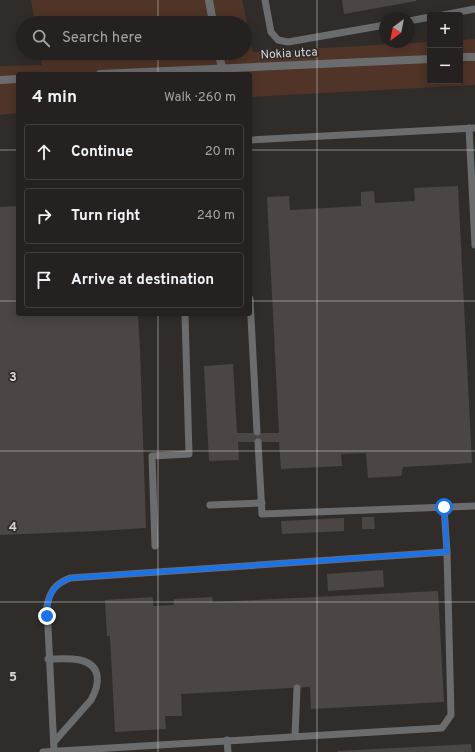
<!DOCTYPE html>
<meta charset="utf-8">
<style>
:root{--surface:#242120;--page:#2c2929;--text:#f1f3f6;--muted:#a3a3a5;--line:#413e3e}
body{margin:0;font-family:Overpass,sans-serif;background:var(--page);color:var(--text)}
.controls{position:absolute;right:12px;top:12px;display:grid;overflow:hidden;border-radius:4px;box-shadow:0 2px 10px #0003}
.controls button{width:36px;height:36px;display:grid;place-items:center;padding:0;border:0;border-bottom:1px solid var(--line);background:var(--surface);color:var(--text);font:20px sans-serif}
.compass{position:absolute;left:379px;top:12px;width:36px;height:36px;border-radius:50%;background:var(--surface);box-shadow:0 2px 10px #0003;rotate:212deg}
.stop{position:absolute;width:12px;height:12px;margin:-9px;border:3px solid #1a73e8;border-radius:50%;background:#fff}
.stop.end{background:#1a73e8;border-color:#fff;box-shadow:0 1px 4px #0008}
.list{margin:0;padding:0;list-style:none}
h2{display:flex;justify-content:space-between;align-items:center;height:52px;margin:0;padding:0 16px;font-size:17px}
h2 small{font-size:13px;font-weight:400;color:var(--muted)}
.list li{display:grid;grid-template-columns:26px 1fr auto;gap:12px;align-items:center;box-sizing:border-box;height:56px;margin:0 8px 8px;padding:0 8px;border:1px solid var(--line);border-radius:4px}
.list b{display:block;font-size:15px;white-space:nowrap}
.list em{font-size:13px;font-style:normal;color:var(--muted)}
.icon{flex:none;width:22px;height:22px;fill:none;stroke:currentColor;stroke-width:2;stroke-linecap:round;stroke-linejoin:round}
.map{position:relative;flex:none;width:475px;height:752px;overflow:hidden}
.search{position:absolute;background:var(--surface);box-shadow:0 2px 10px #0003;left:16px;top:16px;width:236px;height:44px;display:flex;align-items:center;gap:10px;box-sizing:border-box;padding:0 14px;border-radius:22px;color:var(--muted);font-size:15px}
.panel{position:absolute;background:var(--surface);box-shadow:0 2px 10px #0003;left:16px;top:72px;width:236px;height:244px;border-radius:4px}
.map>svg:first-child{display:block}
.green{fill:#4f3427}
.building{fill:#4b4644}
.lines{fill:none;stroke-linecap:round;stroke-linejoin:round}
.service{stroke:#6b6c6e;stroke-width:7}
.minor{stroke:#6b6c6e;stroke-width:8}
.route{stroke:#1a73e8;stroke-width:5}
.grid{fill:none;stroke:#d8d5d4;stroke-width:1;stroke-opacity:0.55}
.labels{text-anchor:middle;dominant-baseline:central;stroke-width:3.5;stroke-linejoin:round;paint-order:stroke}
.street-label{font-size:12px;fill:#d8d5d4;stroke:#302c2a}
.grid-label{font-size:13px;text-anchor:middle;font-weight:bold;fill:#d8d5d4;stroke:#302c2a;stroke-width:3.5;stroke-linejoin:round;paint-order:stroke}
</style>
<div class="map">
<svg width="475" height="752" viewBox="0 0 475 752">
<rect width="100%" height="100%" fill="#302c2a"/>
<path class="green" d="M31,0H242L253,52L430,42V81H460V40L475,39V85L250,97V74H18V113L0,115V66L42,65L40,53H245V23H35Z"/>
<g class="building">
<path d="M342,0H416V1L344,14Z"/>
<path d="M458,186L472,463L403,467L401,476L368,478L366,453L341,454L342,466L281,469L279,442H238L239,460L209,461L204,366L233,364L237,433H279L267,197L289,196L290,210L361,206V192L374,191L375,203L415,201L414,188Z"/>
<path d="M18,206V314H138L140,350L146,528L96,531L0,535V207Z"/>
<path d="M362,517H374L375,529H362Z"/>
<path d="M344,518V531L282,534L281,521Z"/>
<path d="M383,570L384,587L328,591L327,574Z"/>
<path d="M438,591L444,702L311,709L310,687L181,694L182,716H165L166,729L115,732L110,636H107L105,600L153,597V606L174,605V599L212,597L213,602Z"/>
<path d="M471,744L472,752H338L337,751Z"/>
</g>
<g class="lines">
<g class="service">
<path d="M265,0L271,32L278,40L288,42L385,25"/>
<path d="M443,15L475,9"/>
<path d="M409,21L430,17"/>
<path d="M469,128L475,245"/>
<path d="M250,140L475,128"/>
<path d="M250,299L257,432"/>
<path d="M258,442L262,514L475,506"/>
<path d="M210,505L262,503"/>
<path d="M155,546L152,456L189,454L185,314"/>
<path d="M48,659C58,659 70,658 80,660C102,665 100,684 91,700L54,742"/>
<path d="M295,736L297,688"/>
<path d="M227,740L228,752"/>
<path d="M54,751L47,606C50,591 55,584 70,578L447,552"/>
<path d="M43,752L442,728L451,715L447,552L444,507"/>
</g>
<g class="minor">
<path d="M209,0L213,23"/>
<path d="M219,53L222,69"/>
<path d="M460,57H475"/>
<path d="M100,74L430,59"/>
<path d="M0,80L18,79"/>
</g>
</g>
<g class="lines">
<path class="route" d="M47,616C47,597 52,585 70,578L447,552L444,507"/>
</g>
<path class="grid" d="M158,0V23M317,0V752M158,53V74M0,150H18M250,150H475M0,301H18M250,301H475M158,314V752M0,451H475M0,602H475"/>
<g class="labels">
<g class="street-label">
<text transform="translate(289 54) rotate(-3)">Nokia utca</text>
</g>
</g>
<g class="grid-label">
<text x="13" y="381">3</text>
<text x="13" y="531">4</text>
<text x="13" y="681">5</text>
</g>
</svg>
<div class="controls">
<button>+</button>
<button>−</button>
</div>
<svg class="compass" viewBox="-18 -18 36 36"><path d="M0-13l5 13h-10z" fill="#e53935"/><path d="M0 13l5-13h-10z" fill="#a3a3a5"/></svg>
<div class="stop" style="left:444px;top:507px"></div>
<div class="stop end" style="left:47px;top:616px"></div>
<div class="search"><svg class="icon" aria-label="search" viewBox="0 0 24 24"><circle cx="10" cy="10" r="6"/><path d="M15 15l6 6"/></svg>Search here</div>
<section class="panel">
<h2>4 min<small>Walk · 260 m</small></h2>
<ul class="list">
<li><svg class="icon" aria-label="ahead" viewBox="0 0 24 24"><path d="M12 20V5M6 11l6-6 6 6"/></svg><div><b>Continue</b></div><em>20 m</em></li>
<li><svg class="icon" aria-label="right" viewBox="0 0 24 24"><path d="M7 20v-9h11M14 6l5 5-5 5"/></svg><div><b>Turn right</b></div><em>240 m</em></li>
<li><svg class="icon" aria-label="arrive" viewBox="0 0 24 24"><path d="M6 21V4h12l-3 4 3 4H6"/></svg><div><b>Arrive at destination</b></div></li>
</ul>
</section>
</div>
